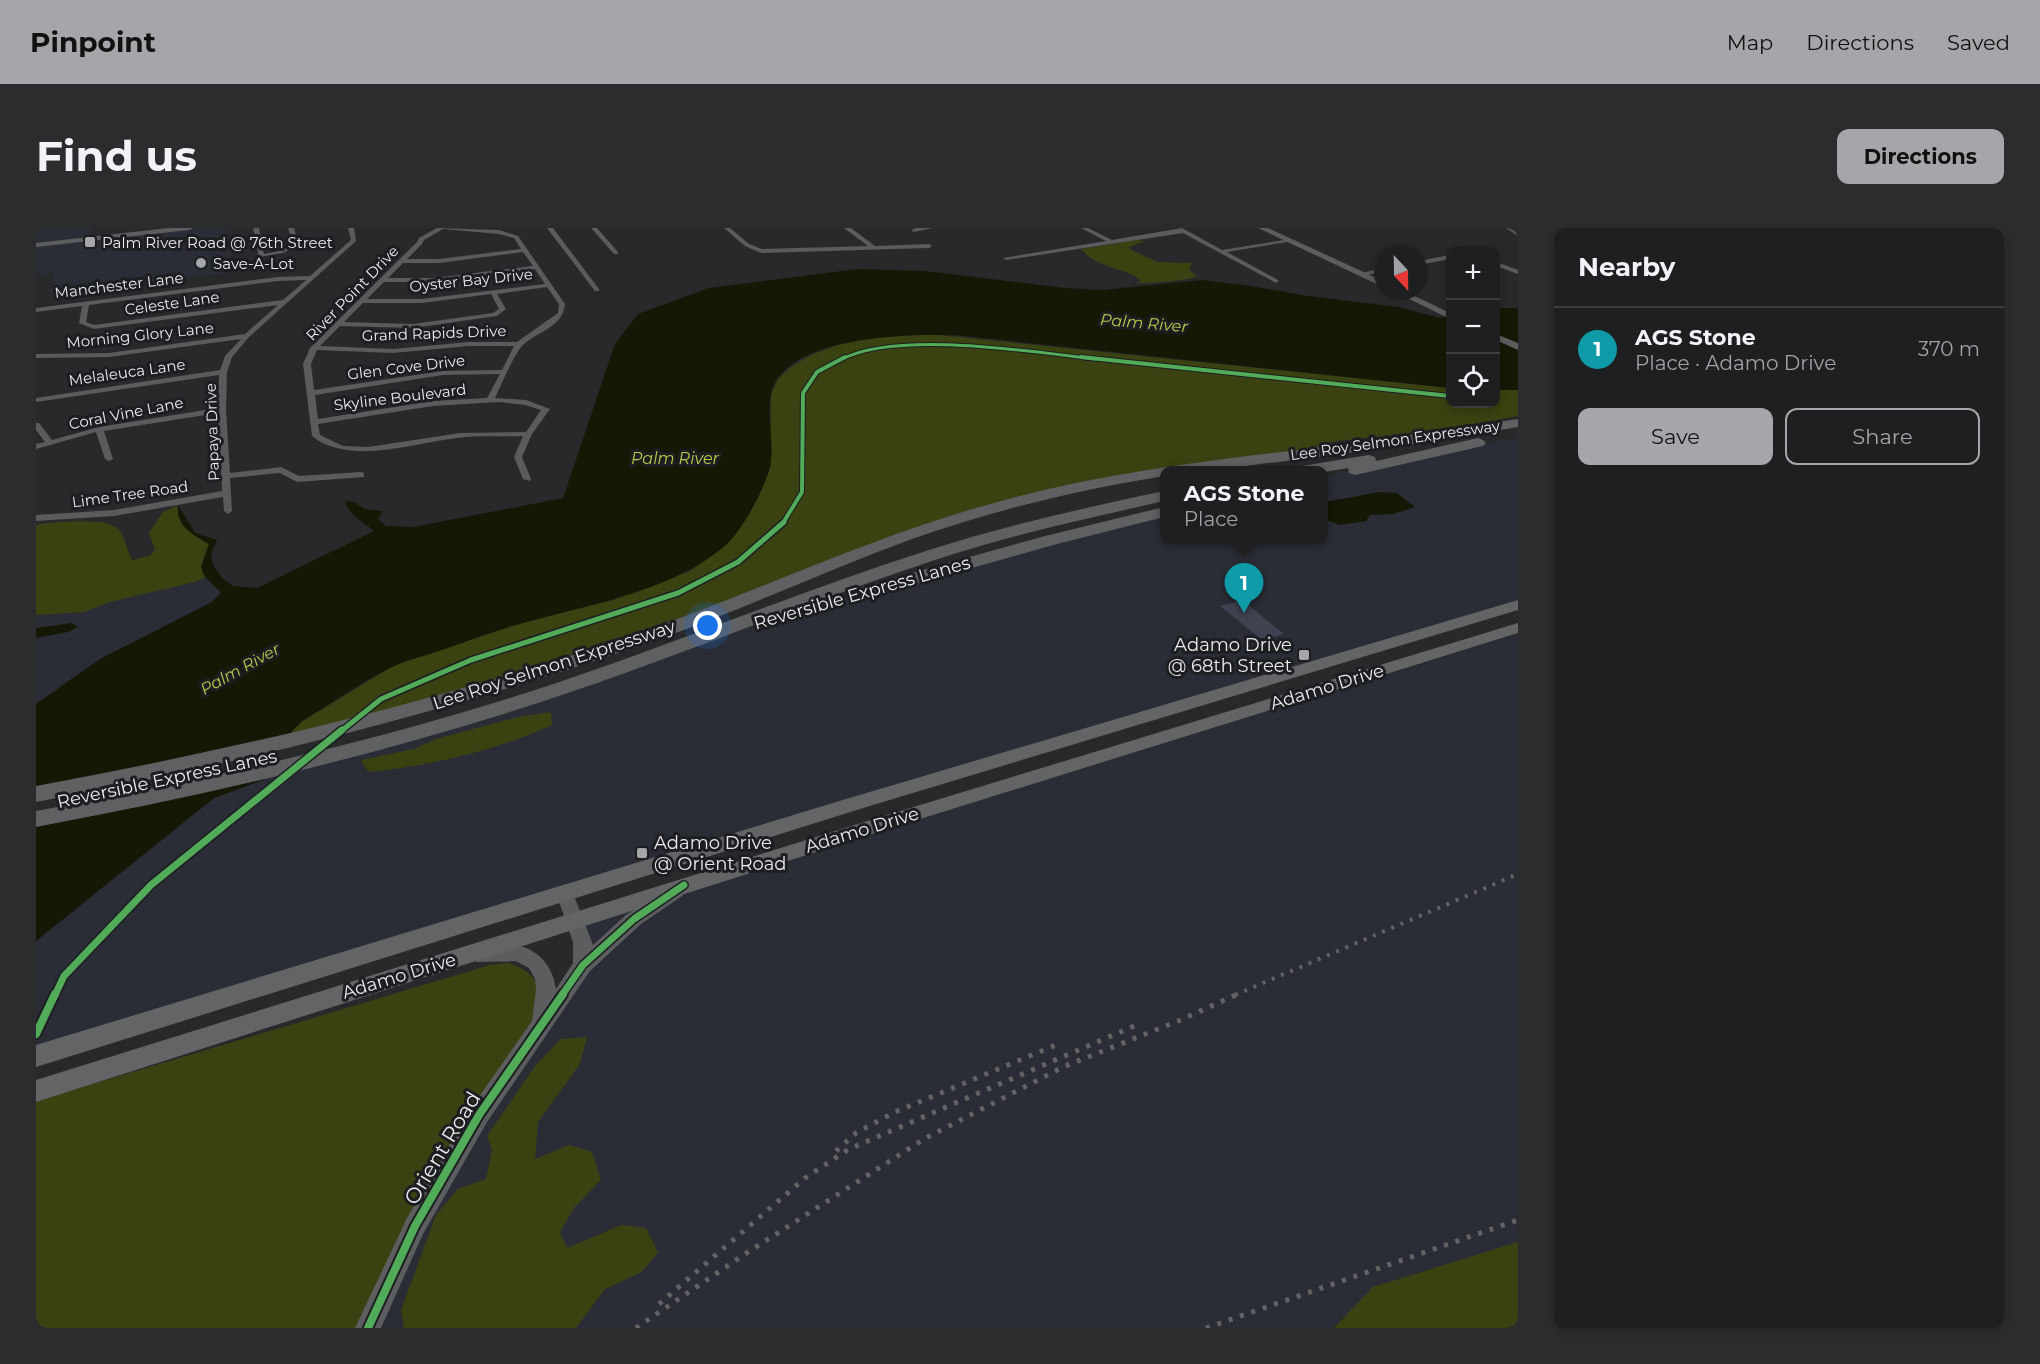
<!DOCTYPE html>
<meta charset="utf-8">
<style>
:root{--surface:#1d1f20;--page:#2a2c2d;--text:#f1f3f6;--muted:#a0a2a5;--line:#3b3d3e;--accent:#a5a6a9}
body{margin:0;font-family:Montserrat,sans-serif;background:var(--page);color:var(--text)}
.controls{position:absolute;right:18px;top:18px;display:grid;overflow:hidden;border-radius:12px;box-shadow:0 3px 9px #0003}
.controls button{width:54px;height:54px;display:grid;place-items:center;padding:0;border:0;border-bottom:2px solid var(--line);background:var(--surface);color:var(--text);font:30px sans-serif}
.compass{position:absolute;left:1338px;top:18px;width:54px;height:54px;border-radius:50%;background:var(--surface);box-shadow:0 3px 9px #0003;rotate:158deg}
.you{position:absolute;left:672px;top:398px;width:21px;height:21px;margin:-15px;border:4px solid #fff;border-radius:50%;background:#1a73e8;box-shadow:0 0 0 9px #1a73e833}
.badge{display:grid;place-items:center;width:39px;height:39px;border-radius:50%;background:var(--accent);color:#fff;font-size:20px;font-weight:700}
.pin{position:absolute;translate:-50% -50px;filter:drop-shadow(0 2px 3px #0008)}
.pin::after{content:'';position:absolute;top:32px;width:21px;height:18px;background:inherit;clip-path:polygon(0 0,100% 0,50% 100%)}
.popup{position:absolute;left:1124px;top:238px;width:168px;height:78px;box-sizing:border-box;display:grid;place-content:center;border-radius:12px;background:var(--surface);filter:drop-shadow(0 2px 4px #0005);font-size:20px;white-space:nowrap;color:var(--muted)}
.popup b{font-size:22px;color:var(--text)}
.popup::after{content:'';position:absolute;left:50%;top:100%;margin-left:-12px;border:12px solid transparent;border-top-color:var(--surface)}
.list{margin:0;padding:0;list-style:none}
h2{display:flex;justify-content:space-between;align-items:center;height:78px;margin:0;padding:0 24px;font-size:26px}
h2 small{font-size:20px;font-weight:400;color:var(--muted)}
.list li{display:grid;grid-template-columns:39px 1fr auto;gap:18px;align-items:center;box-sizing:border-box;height:84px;padding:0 24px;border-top:2px solid var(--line)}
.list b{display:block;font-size:22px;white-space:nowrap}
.list p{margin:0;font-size:20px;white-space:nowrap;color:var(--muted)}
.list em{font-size:20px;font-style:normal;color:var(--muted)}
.actions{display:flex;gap:12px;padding:18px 24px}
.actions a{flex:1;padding:14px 0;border:2px solid var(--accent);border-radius:12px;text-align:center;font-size:21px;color:var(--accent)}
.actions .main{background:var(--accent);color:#111}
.icon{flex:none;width:33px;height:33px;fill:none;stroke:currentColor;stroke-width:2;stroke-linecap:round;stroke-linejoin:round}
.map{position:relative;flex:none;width:1482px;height:1100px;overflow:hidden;border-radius:12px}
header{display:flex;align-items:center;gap:36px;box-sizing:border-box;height:84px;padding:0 30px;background:var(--accent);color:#111}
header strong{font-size:28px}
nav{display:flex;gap:33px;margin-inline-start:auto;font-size:21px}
.intro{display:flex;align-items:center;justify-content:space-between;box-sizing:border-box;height:144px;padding:0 36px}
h1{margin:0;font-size:42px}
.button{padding:15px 27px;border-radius:12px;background:var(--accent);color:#111;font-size:21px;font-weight:700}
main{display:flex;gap:36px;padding:0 36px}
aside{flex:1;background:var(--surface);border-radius:12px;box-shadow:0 3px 9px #0003}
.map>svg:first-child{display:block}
.built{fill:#2b2d36}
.green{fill:#3a4211}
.water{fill:#141804}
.pier{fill:#27292b}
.building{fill:#404251}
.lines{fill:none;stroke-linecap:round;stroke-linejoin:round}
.street{fill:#5a5b5c;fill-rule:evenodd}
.secondary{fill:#5c5d5e;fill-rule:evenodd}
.primary{fill:#626465;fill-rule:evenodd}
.highway{fill:#5f6062;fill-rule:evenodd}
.rail-far1{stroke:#626364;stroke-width:4;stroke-dasharray:3 7;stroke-linecap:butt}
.rail{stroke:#626364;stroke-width:5;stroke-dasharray:4 8;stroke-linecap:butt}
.cycleway-far4-casing{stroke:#1d1e22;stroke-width:5}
.cycleway-far3-casing{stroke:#1d1e22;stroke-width:6}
.cycleway-far2-casing{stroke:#1d1e22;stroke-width:8}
.cycleway-far1-casing{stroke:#1d1e22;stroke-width:10}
.cycleway-casing{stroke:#1d1e22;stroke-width:12}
.cycleway-far4{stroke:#51ab58;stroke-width:3}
.cycleway-far3{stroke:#51ab58;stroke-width:4}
.cycleway-far2{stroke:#51ab58;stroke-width:5}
.cycleway-far1{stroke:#51ab58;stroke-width:7}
.cycleway{stroke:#51ab58;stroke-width:8}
.poi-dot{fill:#a5a6a9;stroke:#1d1e22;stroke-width:2}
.labels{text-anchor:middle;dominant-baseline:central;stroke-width:6;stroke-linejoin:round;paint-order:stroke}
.far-poi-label{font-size:15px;fill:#e9eaed;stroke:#1d1e22;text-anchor:start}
.far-street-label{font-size:15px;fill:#e9eaed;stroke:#1d1e22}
.far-water-label{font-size:16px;font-style:italic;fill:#b7cc47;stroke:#1d1e22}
.street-label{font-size:18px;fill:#e9eaed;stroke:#1d1e22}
.poi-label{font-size:18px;fill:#e9eaed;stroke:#1d1e22;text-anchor:end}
.near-street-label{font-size:21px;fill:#e9eaed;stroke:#1d1e22}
</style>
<header>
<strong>Pinpoint</strong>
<nav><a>Map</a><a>Directions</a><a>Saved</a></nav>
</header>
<div class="intro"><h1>Find us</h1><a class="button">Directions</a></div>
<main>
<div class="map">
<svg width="1482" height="1100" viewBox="0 0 1482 1100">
<rect width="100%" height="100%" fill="#27292b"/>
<g class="built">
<path d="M0,0H55L53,11L0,17Z"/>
<path d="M157,0H191L197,44L13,68L18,45L0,47V18Z"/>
<path d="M1482,210V379L0,824V713L178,570L227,552L243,541L376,507L747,385L943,330L1128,285V312H1288V249L1385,226Z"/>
<path d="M169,349L185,364L176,374L64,431L0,476V373Z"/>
<path d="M1482,406V1100H335L372,1021L550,731L545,696Z"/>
</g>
<g class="green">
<path d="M1102,12L1109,13L1093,19L1094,21L1121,34L1156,35L1153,42L1161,48C1156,52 1109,56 1101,55L1105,53C1091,39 1062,42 1045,21Z"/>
<path d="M894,106L1414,160V176H1460V162H1482V188L1417,200L1302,213L1259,223L1128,243V245L1022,267L824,321L661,384L429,462L282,502L255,504L267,493L357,438L479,397L577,372L654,343L692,315L734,238L735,166L742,151L755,139L775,127L799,118L833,110Z"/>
<path d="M142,277C140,298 157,307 173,316L165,339L169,349L159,354L74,374L48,384L0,387V298L4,296C22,295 71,288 83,302C90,311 91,323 96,332L113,328L119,322L113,305L127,284Z"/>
<path d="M515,484L516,497C459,523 397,537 335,544L330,541L325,532L378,521L400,511L448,498L483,489Z"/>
<path d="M473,735C502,746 502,755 507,784L326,1100H0V873L454,737Z"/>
<path d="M551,809L544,836L502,894L499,931L533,917L556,924L565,952L538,980L524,1004L531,1020L585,997L610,1000L622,1024L606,1044L569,1061L540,1100H368L365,1082L400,987L422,961L450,951L456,922L451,908L499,838L525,811Z"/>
<path d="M1482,1014V1100H1298L1337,1059Z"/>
</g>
<g class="water">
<path d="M821,41L889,43L1029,60L1066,62L1166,52L1215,58L1272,68L1362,79L1404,90L1414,88V160L927,108C881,105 748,106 735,166C730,189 739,215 734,239C729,260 706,303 690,317C632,366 551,376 480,397C454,404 429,414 403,423C388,428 370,432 356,439C325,454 296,475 266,493L255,504L271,514L253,534L227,552L178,570L0,713V476L64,431L176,374L185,364L169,349L165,339L173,316C156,306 140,299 142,277L159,305L181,312L175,325L177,337L186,350L197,358L221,360L338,303C329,295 312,287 309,273L318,274L329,281L347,283L342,291L350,298L378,299L527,270L579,116L602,86L673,60Z"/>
<path d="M1482,78V162H1460V80H1481Z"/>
<path d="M1344,264L1361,265L1379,279L1357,286L1334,287L1330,293L1303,297L1288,291V274Z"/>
<path d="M36,395L42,399L32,404L0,410V400Z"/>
</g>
<path class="pier" d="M274,513L257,534L0,598V559Z"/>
<path class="building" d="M1206,372L1248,406L1226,412L1184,378Z"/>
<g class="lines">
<g class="street">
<path d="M217,0H223L228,26L243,23L257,16L252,0H258L263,17L247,25L223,29Z"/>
<path d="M312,0H318L320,13L213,109L196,129L191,144L190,182L194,245L245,239L263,248L325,244L328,245V249L261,254L244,245L194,250L196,283L192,286L188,283L187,269L78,288L0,293V287L78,282L186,263L182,185L68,203L77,231L73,233L69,231L60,204L0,221V216L9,214L0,202V195H3L16,212L63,199L182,180L183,147L0,174V170L184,142L189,128L205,111L73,129L0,130V126L73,125L209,106L242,77L58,101L43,95L46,78L0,84V80L242,49L274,48L315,12ZM270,52L247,72L58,97L50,94L53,77L242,53Z"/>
<path d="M401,0L463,2L482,8L529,76C527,99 503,103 488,116C479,124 465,157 459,170L490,172L514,181L496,206L486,229L495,251L494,253L487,251L478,229L487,208C465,209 443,207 421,210C378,215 313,238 276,208L267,136L274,120L381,14L383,10ZM407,1L463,6L478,10L485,21L403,31H371L386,16L388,12ZM487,24L497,38L398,50H352L367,35H403ZM499,41L509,56L386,71H331L348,54H398ZM511,59L523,76L522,85L481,114H433L357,121L284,118L304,98L377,100L461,88L470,81L461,66ZM455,66L463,81L457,85L377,96L308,94L327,75H386ZM433,118H478L466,142L407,143L278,162L275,136L281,122L357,125ZM464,146L451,170L397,173L282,191L279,167L407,147ZM463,174L489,177L505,182L490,204L424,205L332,219L307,218L284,207L282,196L397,178Z"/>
<path d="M511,0H517L563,61V63H559Z"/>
<path d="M555,0H561L582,24V26H578Z"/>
<path d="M688,0H694L713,16L726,21L832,18L808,0H815L839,18L893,16L896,18L893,20L725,25L709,18Z"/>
<path d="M880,0H897L878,4L875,2Z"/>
<path d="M1045,0H1052L1076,12L1146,0L1186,22L1254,11L1257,13L1191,24L1242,52L1243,53L1240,55L1147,5L970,32L967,30L1070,13Z"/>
<path d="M1470,0H1477L1482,3V8Z"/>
<path d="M1414,27V31L1383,37V33Z"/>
<path d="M1460,34L1482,42V46L1460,38Z"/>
<path d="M1347,40V44L1325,48L1322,46Z"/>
</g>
<g class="secondary">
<path d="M132,0H157L153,2L0,19V15Z"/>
<path d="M1222,0H1232L1347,53V59Z"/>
<path d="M1357,63H1368L1414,85V91Z"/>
<path d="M1460,106L1482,115V122L1460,112Z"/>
<path d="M640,656L646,658L649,663L646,668L605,696L554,743L451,894L387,1006L345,1100H319L371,990L435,880L496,793L500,761L499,751L493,740L480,733L441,734L434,732L431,726L434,720C471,708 514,717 520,761L537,735V714L520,665L523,660L529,658L535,660L557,717L591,686Z"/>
</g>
<g class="primary">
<path d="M1482,372V382L824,581L0,839V817L810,571Z"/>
<path d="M1482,395V405L839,605L0,874V852L825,595Z"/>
</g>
<g class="highway">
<path d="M1482,191V199L1367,218L1170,243H1128V248C1042,262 958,282 876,311C791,342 708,381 623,411C420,482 212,534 0,574V558C207,520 412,471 611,402C728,361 839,307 958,275C1060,246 1164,234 1269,221C1340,212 1411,202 1482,191Z"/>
<path d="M1442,210L1447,212L1450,215L1447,218L1319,247L1313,245L1312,240L1288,244L1258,243L1266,238L1333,227L1339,229L1340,233Z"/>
<path d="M1128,263V273C1054,290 978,306 905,330C770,374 640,430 505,474C340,528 171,567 0,599V583C166,552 332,516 493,464C628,420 758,365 893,322C970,297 1049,280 1128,263Z"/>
<path d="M1128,279V289L1021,316L829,370L822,368L820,364L822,360L1009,308Z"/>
</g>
<path class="rail-far1" d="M1199,767L1482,646"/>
<g class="rail">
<path d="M800,923L820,905L859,884L1020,817"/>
<path d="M623,1076L769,950L813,921L1105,795"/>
<path d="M600,1100L709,1026L888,911L1027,839L1142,793L1202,766"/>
<path d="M1170,1100L1482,992"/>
</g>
<defs>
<path id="cycleway-far4" d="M806,131C863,102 996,124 1060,131"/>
<g id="cycleway-far3">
<path d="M1045,129L1414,168"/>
<path d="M747,295L766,264L767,165L781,144L809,129"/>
</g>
<path id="cycleway-far2" d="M304,504L345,471L435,432L642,365L702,334L748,294"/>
<g id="cycleway-far1">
<path d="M19,767L28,748L115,657L306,502"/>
<path d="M526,767L547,737L598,691L648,657"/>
</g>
<g id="cycleway">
<path d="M0,806L19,766"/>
<path d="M332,1100L379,998L443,887L527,766"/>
</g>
</defs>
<use href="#cycleway-far4" class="cycleway-far4-casing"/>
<use href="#cycleway-far3" class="cycleway-far3-casing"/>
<use href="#cycleway-far2" class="cycleway-far2-casing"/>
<use href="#cycleway-far1" class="cycleway-far1-casing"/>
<use href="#cycleway" class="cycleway-casing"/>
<use href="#cycleway-far4" class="cycleway-far4"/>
<use href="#cycleway-far3" class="cycleway-far3"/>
<use href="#cycleway-far2" class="cycleway-far2"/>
<use href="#cycleway-far1" class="cycleway-far1"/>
<use href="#cycleway" class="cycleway"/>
</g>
<g class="poi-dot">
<rect x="48" y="8" width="12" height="12" rx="3"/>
<circle cx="165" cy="35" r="6"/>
<rect x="1262" y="421" width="12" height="12" rx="3"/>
<rect x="600" y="619" width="12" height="12" rx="3"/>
</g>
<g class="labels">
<g class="far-poi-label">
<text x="66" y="14">Palm River Road @ 76th Street</text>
<text x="177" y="35">Save-A-Lot</text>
</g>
<g class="far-street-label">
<text transform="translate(435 52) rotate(-6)">Oyster Bay Drive</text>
<text transform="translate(83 57) rotate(-7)">Manchester Lane</text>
<text transform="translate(316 65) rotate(-46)">River Point Drive</text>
<text transform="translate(136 75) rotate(-8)">Celeste Lane</text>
<text transform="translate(398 105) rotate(-2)">Grand Rapids Drive</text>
<text transform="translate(104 107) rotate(-6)">Morning Glory Lane</text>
<text transform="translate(370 139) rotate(-7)">Glen Cove Drive</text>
<text transform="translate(91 144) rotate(-8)">Melaleuca Lane</text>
<text transform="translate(364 169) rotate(-7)">Skyline Boulevard</text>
<text transform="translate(90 185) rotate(-11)">Coral Vine Lane</text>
<text transform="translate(176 204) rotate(-92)">Papaya Drive</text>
<text transform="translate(1359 212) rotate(-8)">Lee Roy Selmon Expressway</text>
<text transform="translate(94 266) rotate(-8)">Lime Tree Road</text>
</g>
<g class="far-water-label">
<text transform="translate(1108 95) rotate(5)">Palm River</text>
<text x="639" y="230">Palm River</text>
<text transform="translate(204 441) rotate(-29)">Palm River</text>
</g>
<g class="street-label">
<text transform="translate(826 365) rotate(-16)">Reversible Express Lanes</text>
<text transform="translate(518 437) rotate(-18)">Lee Roy Selmon Expressway</text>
<text transform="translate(1291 459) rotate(-17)">Adamo Drive</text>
<text transform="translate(131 551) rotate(-12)">Reversible Express Lanes</text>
<text transform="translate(826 602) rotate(-17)">Adamo Drive</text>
<text transform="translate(363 748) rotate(-17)">Adamo Drive</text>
</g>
<g class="poi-label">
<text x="1256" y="417">Adamo Drive<tspan x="1256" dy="21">@ 68th Street</tspan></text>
<text x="618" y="615" text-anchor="start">Adamo Drive<tspan x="618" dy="21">@ Orient Road</tspan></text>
</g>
<g class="near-street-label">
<text transform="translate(406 920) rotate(-59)">Orient Road</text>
</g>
</g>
</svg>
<div class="controls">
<button>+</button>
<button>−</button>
<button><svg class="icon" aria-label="locate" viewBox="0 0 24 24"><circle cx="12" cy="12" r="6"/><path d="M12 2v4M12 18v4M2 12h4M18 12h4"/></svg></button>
</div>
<svg class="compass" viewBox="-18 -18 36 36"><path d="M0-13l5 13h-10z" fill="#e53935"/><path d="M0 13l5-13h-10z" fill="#a0a2a5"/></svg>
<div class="you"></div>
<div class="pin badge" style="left:1208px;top:385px;background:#0f9aa8">1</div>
<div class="popup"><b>AGS Stone</b>Place</div>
</div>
<aside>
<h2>Nearby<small></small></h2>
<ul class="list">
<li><span class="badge" style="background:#0f9aa8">1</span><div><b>AGS Stone</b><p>Place · Adamo Drive</p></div><em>370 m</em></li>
</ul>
<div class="actions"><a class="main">Save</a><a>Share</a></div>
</aside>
</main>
